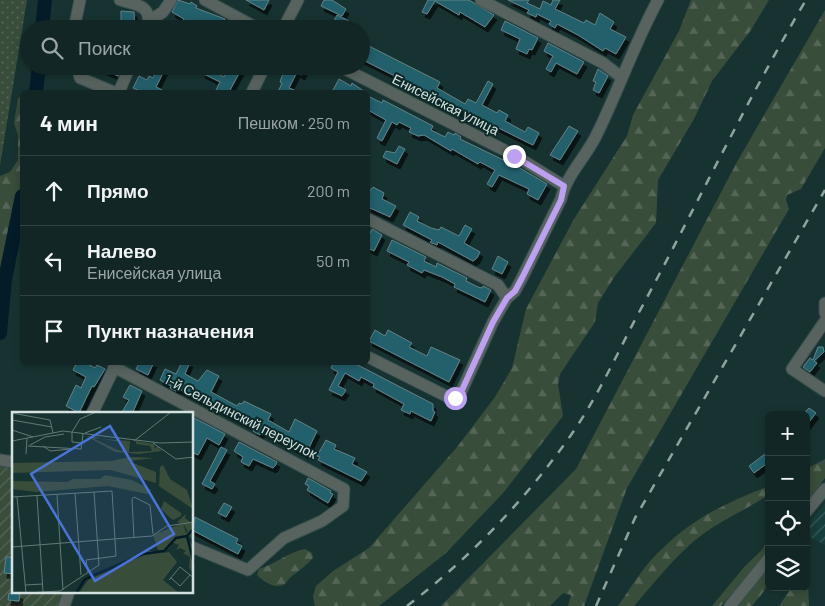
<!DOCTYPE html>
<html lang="ru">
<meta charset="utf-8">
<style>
:root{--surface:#112625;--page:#1e3232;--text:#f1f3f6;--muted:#9ca5a7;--line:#304342}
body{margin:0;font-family:Barlow,sans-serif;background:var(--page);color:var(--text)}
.controls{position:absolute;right:15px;bottom:15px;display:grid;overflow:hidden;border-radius:8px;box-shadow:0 2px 8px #0003}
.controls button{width:45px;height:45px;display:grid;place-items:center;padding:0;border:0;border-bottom:1px solid var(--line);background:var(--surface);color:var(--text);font:25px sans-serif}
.stop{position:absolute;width:15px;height:15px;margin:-11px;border:4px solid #bca0f2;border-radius:50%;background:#fff}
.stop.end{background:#bca0f2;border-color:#fff;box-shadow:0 1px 5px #0008}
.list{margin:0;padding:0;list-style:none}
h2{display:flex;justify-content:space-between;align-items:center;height:65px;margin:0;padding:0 20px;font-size:21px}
h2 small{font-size:16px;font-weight:400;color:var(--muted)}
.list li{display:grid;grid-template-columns:32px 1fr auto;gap:15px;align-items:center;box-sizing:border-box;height:70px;padding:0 20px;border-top:1px solid var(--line)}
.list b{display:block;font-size:19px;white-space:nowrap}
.list p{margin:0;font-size:16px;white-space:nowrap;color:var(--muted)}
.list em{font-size:16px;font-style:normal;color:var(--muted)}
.icon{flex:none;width:28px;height:28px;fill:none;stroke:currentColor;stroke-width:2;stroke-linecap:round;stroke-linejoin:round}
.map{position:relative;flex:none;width:825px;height:606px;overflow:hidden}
.search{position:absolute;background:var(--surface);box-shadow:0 2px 8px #0003;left:20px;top:20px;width:350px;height:55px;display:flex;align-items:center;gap:12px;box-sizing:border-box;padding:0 18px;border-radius:28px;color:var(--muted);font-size:19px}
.panel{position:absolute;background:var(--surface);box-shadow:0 2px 8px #0003;left:20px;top:90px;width:350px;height:275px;border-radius:8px}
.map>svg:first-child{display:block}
.industrial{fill:url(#industrial-furrows)}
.grass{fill:url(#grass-dots)}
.forest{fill:url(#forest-firs)}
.garden{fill:url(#garden-furrows)}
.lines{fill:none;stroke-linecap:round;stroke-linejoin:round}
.river{stroke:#031c28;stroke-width:14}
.building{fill:#22616c;stroke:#648187;filter:url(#shadow)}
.minor-casing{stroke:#354f4d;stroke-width:13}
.minor{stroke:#58635f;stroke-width:11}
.rail{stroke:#8fa3a1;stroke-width:2.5;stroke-dasharray:9 9;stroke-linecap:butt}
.route{stroke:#bca0f2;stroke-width:6}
.labels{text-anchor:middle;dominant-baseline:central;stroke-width:4;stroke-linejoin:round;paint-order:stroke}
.street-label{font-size:14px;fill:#d3e2e1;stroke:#0d2927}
.inset-river{fill:none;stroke:#031c28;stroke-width:2.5}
.inset-road{fill:none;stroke:#627977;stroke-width:1}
.view{fill:#4a73da;fill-opacity:0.15;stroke:#4a73da;stroke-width:2.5}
.inset-edge{fill:none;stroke:#d3e2e1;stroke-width:2.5}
</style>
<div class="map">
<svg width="825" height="606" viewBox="0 0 825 606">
<defs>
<pattern id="industrial-furrows" width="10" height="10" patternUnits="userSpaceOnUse" patternTransform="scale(1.25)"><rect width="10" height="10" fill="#163d3b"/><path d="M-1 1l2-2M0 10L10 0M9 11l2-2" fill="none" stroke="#375957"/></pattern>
<pattern id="grass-dots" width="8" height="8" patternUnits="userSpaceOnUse" patternTransform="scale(1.25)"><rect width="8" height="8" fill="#394d3b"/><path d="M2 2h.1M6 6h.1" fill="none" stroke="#556657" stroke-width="1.8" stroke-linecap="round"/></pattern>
<pattern id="forest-firs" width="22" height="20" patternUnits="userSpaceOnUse" patternTransform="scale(1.25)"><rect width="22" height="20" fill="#394d3b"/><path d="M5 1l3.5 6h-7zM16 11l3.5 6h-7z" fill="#556657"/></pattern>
<pattern id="garden-furrows" width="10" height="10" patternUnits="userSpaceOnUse" patternTransform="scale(1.25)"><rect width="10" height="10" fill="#394d3b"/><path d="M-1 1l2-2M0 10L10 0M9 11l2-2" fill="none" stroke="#556657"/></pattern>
<filter id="shadow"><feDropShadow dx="3" dy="5" stdDeviation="0" flood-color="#0009"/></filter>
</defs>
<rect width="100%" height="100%" fill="#173331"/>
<path class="industrial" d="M825,503V545L806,535V528Z"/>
<path class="grass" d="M0,0H27L0,165Z"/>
<g class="forest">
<path d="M691,0H769L751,30L712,81L694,119L658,180L656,223L615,276L598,303L595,322L560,374L558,384L563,416L504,492L446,553L379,606H315L313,596L316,586L333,571L369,548L457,447L495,397L512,368L526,309L574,219L627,136L633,115L679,31Z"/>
<path d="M825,10V148L801,189L787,195L786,200L789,209L627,488L584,606H568L571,595L563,593L550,606H441L576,469L737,162Z"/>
<path d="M22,96V196L5,279L0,333V176L10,172L18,160V135L14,123L18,98Z"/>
<path d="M825,459V478L806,503V483L810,475L806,476V469Z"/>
<path d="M769,486V495C747,509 724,519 703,534C677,553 655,582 634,606H618C632,586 645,564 663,548C693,518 730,501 769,486Z"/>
<path d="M769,538V552L721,606H712L745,566L762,550Z"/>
<path d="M305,549L312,553L313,558C306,566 298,571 291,577C287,579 287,584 283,585C274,589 263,581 257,575L259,569C276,564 288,552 305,549Z"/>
<path d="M769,567C769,588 765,590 752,606H736Z"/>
<path d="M806,580L808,581L809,606H779L792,587H806Z"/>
</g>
<path class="garden" d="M0,463L14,465V592H65L60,606H0Z"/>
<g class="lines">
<g class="river">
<path d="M42,29L45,0"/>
<path d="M36,92L39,66"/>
<path d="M0,333L5,279L22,196"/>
</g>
</g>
<g class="building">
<path d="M178,0L190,4L191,2L197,6L196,8L225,19L222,24L216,21L213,26L210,25L208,29H199L183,21L184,19L172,12Z"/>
<path d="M246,0H269L264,10Z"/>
<path d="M324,0H332L346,9L342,16L321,6Z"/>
<path d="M428,0H469L494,15L485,27L460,12L459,15L435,1L427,14L422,12Z"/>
<path d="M508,0H529L527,3L540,9L543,1L551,5L553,0H560L555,9L584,23L586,20L595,25L600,13L614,22L610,29L626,37L616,54L605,48L603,51L578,35L557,24L555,28L549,24L551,21L537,14L536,17L527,13L529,10Z"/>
<path d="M121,11L134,12L135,29H121Z"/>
<path d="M337,15L349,21L345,29L332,25Z"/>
<path d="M313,21L329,29H309Z"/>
<path d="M505,21L538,38L532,50L529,49L527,54L516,49L520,39L501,30Z"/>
<path d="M361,42L440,82L437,88L465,104L468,99L476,103L488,81L493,84L482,105L497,113L499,110L508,115L505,121L525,132L528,127L539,133L533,145L460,109L458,112L453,109L454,107L437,97L361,59Z"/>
<path d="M548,43L584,62L577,74L556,63L551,72L546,69L553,56L544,51Z"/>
<path d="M95,66H122L118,76Z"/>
<path d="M159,66L165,69L156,87L166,92H142L133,88L139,76L147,80L149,76L153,78Z"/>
<path d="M229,66H243L229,92H215L220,82L202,73L205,67L224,77Z"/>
<path d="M286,66H306L302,75L297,72L289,88L299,92H278L282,83L280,82L282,76L289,68Z"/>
<path d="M598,69L608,76L599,93L593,90L596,82L593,81Z"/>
<path d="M339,79L351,86L352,83L365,92H332Z"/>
<path d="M368,96L382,103L383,100L433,126L431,130L445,137L448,132L454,135L455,133L461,137L460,139L520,168L547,184L538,200L527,194L529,189L499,175L492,187L487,184L495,170L480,162L478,164L452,149L451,151L424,135L418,136L409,132L411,128L399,122L397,125L392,122L382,141L377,138L386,120L368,110Z"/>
<path d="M569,126L578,131L560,160L550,155Z"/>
<path d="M399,146L405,149L397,164L383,157L386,151L395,153Z"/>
<path d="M373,187L384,193L382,199L396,206L390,217L368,207V193Z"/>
<path d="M410,212L419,217L417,221L431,228L439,230L441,227L459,236L465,225L472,229L464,243L480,252L477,258L473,261L438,242L437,245L430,242L432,240L403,225Z"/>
<path d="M372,229L382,235L374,251L368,248V237Z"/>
<path d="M392,240L426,257L424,261L436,267L437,263L467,278L466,281L478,287L482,288L483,286L491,290L485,302L454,287L455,284L442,277L424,270L422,273L407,265L409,262L387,251Z"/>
<path d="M498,256L508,262L502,274L492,269Z"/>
<path d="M375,330L385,336L388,330L412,343L409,347L427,356L431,347L460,360L449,382L369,341Z"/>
<path d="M818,347H823L824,352L814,361L817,363L810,372L803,367L810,358L813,360Z"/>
<path d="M77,362H84L95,368L97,365L105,369L94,387L92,386L79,413L66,406L76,385L81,388L86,377L73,370Z"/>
<path d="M140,362H154L148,375L136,369Z"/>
<path d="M182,362H190L185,374L198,381L207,370L219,376L211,392L237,406L239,403L242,404L244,401L271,414L268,420L289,432L295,419L317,431L306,454L262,431L260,435L253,431L255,428L177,388L176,391L170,388L171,386L160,380L165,369L176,374Z"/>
<path d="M334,362H352L433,404V411L435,412L431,421L411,411L410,414L401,410L404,404L373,387L374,384L361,377L359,381L345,373L338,386L346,390L342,396L329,390L338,372L331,368Z"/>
<path d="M130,385L142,391L132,414H121L129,400L123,397Z"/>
<path d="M809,408L816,413L806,426V411Z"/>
<path d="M192,417L225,434L219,445L207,438L198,455L192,452Z"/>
<path d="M326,440L336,445L334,449L355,458L352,464L367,472L361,481L318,460L320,457L317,456Z"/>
<path d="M239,442L277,462L275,466L273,468L253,459L249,466L241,462L243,457L234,451Z"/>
<path d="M221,447L227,450L210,481L215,484L212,489L202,484Z"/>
<path d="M769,451V462L754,473L749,466Z"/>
<path d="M308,478L331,491L330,493L333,494L328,503L307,490L309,486L305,484Z"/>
<path d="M224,503L232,507L226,517L218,513Z"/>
<path d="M195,517L238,539L236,543L242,546L238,554L192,530Z"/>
<path d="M6,557H14V574L4,573Z"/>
<path d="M9,593L20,594L19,601L8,600Z"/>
</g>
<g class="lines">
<defs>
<g id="minor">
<path d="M120,0C137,4 155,7 146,29"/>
<path d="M205,0L259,29"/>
<path d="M481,0L603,63L621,77"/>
<path d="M149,21L163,12L171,0"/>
<path d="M74,29L80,0"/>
<path d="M283,29L298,0"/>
<path d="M77,66L80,78L114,92"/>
<path d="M339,66L514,155L564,186"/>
<path d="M119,92L130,66"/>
<path d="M252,92L265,66"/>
<path d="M368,219L498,285L507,298"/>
<path d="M825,303V313"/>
<path d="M825,321L792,369L825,391"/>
<path d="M368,357L452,399L462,390L493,322L507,298L515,291L522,278L561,199C566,176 585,158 596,136C618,92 634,44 658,0"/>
<path d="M114,367L344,489L343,506L322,521L284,538L248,570L192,547"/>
<path d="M92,414L117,362"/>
<path d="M0,460L14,462"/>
<path d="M806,512L825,489"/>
<path d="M64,606L69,592"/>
<path d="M730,606L769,558"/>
</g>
</defs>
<use href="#minor" class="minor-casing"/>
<use href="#minor" class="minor"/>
<g class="rail">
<path d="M407,606C471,557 525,500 571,435C597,398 616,356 637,316C694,211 745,103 806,0"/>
<path d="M596,606L635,518L825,190"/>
</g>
</g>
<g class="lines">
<path class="route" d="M455,398L462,390L493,322L507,298L515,291L522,278L561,200L564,186L514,156"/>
</g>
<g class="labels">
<g class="street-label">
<text transform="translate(446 104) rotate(27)">Енисейская улица</text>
<text transform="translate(241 416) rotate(27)">1-й Сельдинский переулок</text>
</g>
</g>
<g transform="translate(12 412)">
<rect width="181" height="181" fill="#173331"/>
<path d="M157,140L165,150L151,168L167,181H67L76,168L133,143Z" fill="#394d3b"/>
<path d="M74,24L89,26L82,27L106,38L111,39L109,30L91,27L118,29L117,40L140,39L138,34L124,32V29L142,32L143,37L145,34L150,39L127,42L103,40ZM119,45L143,46L116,49L144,60V71L99,58L0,61V51L98,49ZM151,53L158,67L175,78L181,97L147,74L148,55ZM93,63L120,68L139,78L135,82L96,74L24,80L0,77V69L55,70L61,67H88ZM152,89L169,101V104L161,108L157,105L149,97ZM174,102L173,106L181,112V128L177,124L175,126L181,134V161L177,156L178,145L171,141L174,139L168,136L164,138L167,133L159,130L161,125L176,120L172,113L165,110ZM163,132L135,152L141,143L131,144L124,154L120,151L112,157L103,155L93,159L132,139H152Z" fill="#394d3b"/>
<path d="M171,111L174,121L163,125L152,138H146L141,123Z" fill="#394d3b"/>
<path class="inset-river" d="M175,124L182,152M64,181L73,167L131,142L152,139L164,126L175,124L182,116"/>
<path class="inset-road" d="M0,1L38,8L41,21M0,8L40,15M0,18L21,25M73,21L89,15M0,29L51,19L148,31L182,30M122,29L159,0M70,31L60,30V20L68,7L84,0M141,31L164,47L182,45M18,33L33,25L52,22M16,34L69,37L71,22M31,34L38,39L59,37M14,42L15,26M63,81L69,163M45,83L51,178M25,84L31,180M0,85L100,79L104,144L74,148L76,160M5,85L14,181M122,126L120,87L122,85L138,93L141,122M0,135L140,124L155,114L182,110M159,166L168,174L178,163M157,168L168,155L182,166M13,173L31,172M14,181L48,179L87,153L82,80"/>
<path class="view" d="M98,14L162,122L83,169L19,62Z"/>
<rect width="181" height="181" class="inset-edge"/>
</g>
</svg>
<div class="controls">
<button>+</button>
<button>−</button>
<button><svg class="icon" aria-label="locate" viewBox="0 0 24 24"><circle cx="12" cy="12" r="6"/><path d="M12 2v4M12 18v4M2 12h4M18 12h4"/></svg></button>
<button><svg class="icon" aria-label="layers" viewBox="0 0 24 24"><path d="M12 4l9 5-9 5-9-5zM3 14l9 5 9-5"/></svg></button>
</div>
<div class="stop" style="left:455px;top:398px"></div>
<div class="stop end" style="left:514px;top:156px"></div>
<div class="search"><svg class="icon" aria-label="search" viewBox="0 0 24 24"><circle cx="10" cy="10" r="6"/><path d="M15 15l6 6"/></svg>Поиск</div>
<section class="panel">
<h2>4 мин<small>Пешком · 250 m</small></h2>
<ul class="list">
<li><svg class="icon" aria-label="ahead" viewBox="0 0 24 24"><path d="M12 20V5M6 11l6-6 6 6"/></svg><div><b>Прямо</b></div><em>200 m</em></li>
<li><svg class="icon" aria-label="left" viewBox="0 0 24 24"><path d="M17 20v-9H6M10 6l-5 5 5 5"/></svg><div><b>Налево</b><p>Енисейская улица</p></div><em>50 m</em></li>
<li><svg class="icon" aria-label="arrive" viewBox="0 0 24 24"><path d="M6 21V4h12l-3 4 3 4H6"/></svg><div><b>Пункт назначения</b></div></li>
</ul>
</section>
</div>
